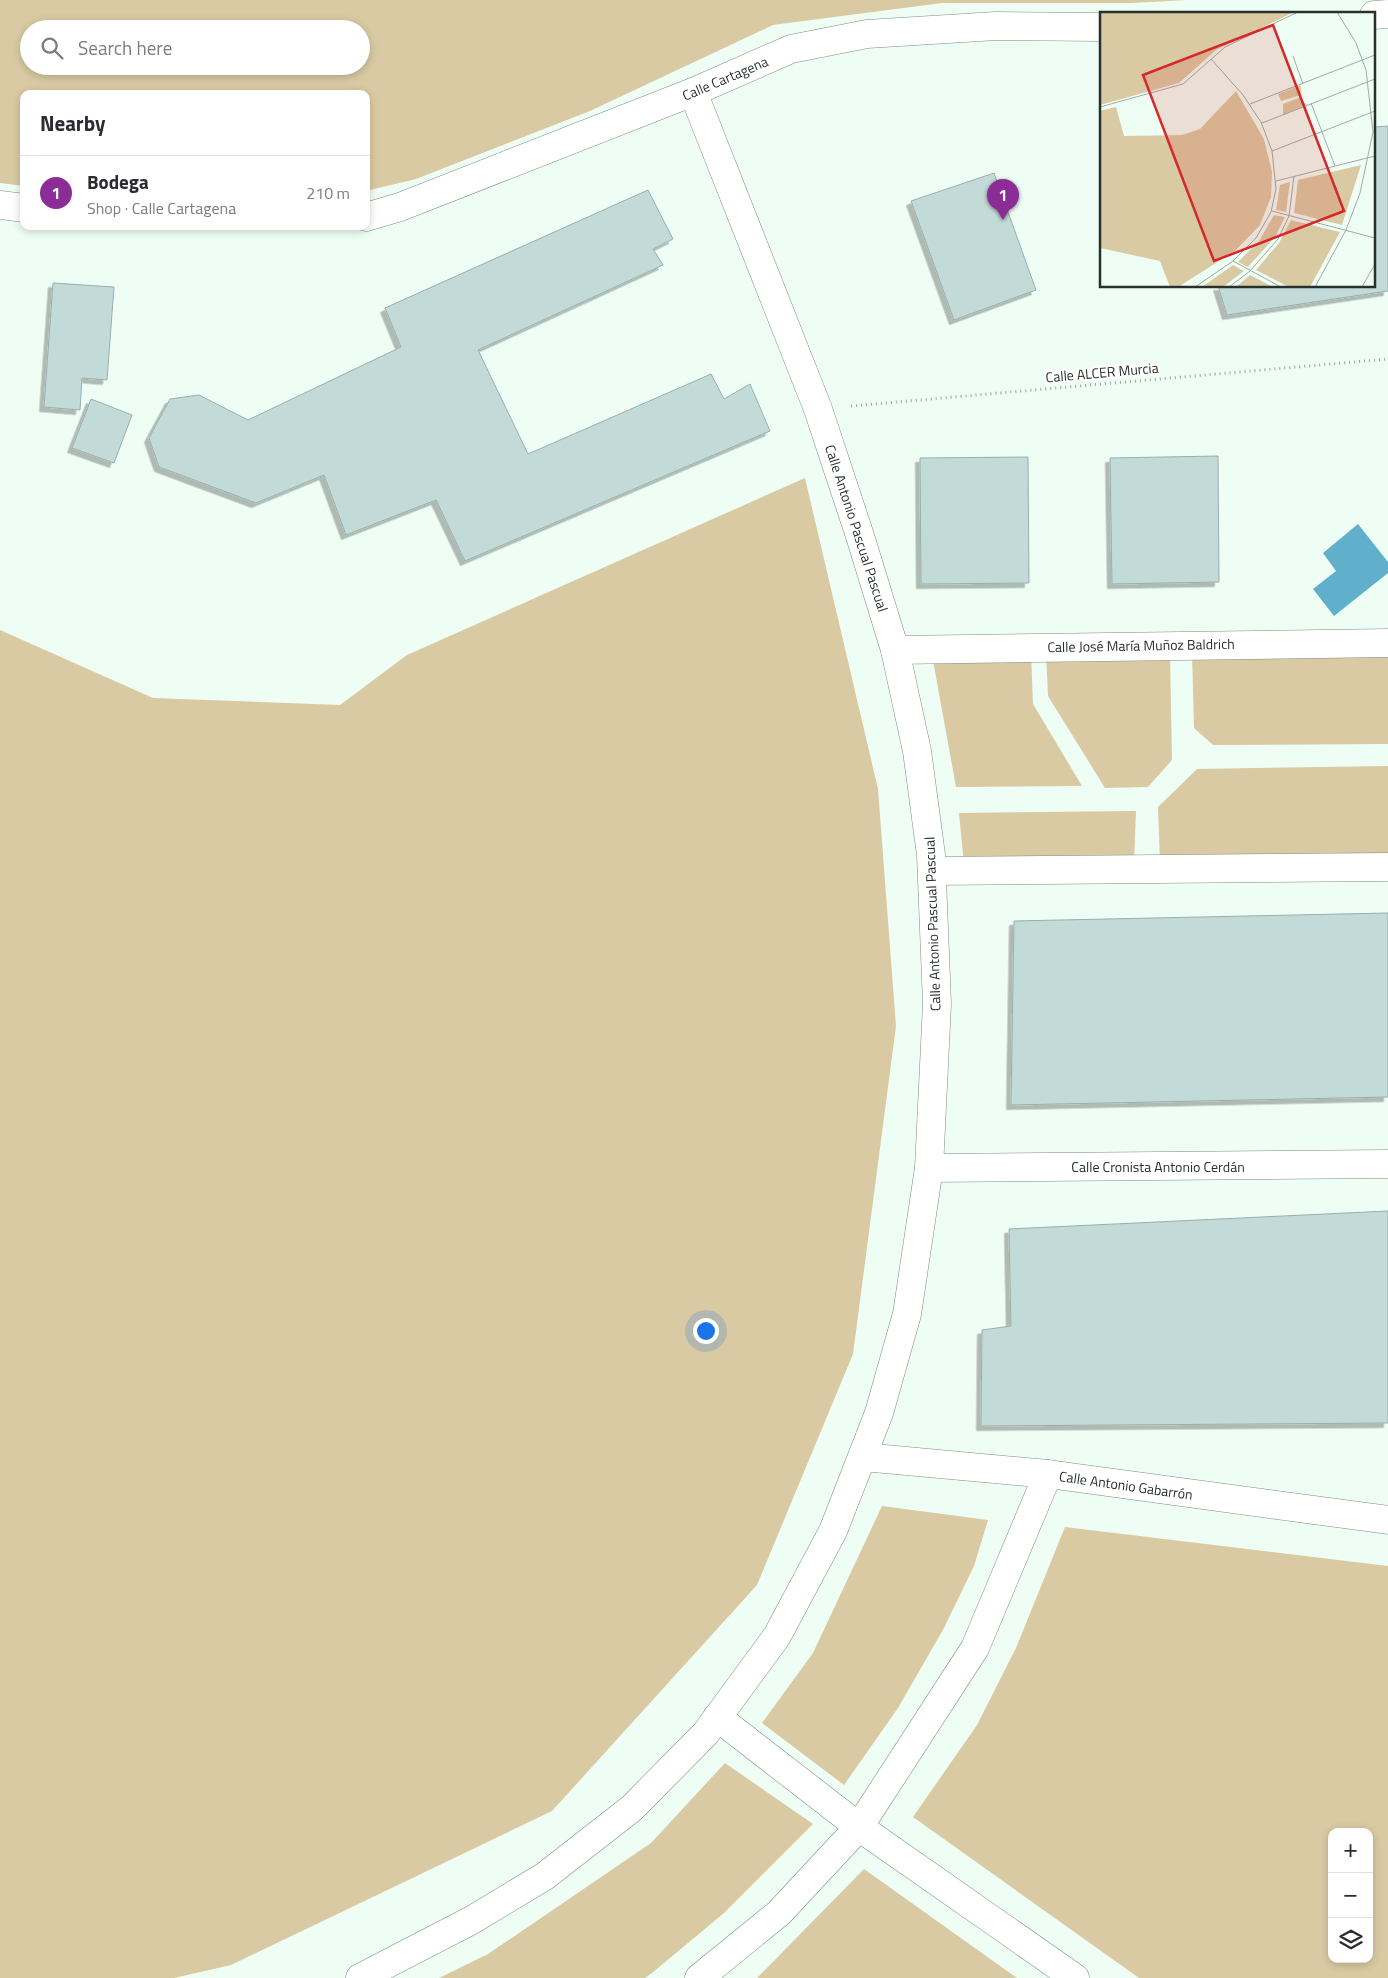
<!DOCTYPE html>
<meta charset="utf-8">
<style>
:root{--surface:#fff;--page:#f2f2f3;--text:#2b2b33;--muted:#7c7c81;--line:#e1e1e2;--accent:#8c2d97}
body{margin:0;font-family:"Titillium Web",sans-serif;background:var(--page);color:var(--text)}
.controls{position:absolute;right:15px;bottom:15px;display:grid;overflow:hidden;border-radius:10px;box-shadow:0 2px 8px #0003}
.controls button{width:45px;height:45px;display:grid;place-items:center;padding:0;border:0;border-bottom:1px solid var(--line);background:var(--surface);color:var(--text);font:25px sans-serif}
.you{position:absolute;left:705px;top:1330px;width:18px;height:18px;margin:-12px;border:4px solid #fff;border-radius:50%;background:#1a73e8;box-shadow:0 0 0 8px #1a73e833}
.badge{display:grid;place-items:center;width:32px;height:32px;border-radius:50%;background:var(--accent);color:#fff;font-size:16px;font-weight:700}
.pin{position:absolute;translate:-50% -41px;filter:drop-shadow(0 1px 2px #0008)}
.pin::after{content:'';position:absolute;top:26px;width:18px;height:15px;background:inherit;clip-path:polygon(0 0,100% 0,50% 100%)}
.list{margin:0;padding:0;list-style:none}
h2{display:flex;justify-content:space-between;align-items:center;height:65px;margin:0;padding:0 20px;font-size:21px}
h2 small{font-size:16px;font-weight:400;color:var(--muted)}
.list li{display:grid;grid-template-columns:32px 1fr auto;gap:15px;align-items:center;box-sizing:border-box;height:75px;padding:0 20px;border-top:1px solid var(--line)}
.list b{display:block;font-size:19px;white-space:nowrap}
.list p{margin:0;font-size:16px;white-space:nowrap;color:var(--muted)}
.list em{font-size:16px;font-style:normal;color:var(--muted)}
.icon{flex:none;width:28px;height:28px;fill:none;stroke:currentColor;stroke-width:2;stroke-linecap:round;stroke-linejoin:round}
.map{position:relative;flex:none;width:1388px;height:1978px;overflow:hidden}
.search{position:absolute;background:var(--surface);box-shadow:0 2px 8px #0003;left:20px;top:20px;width:350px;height:55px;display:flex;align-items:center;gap:12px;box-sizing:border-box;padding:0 18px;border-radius:28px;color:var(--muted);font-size:19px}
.panel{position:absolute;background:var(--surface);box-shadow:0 2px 8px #0003;left:20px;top:90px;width:350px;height:140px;border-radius:10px}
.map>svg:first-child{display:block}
.green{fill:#d9caa3;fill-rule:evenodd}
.water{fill:#60b0cc}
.building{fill:#c2dad8;stroke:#98afad;filter:url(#shadow)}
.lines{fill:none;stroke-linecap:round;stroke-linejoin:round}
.pedestrian-casing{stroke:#7d8d82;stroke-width:29}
.minor-casing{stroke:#7d8d82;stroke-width:29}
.secondary-casing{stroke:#7d8d82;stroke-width:29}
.path{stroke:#9ba69f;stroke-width:3;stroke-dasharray:1 4;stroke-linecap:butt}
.pedestrian{stroke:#fff;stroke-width:28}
.minor{stroke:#fff;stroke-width:28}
.secondary{stroke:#fff;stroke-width:28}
.labels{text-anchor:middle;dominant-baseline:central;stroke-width:5;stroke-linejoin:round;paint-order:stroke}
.street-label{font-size:14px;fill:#29302c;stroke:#fff}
.inset-road{fill:none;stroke:#a0aca4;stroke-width:1}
.view{fill:#d62828;fill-opacity:0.15;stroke:#d62828;stroke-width:2.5}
.inset-edge{fill:none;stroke:#29302c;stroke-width:2.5}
</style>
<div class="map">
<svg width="1388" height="1978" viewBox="0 0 1388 1978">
<defs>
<filter id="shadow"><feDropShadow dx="-4.5" dy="4.5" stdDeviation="0" flood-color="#0004"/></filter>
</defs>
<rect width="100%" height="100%" fill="#effef4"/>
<g class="green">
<path d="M0,0H1187L1132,3H942L773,25L590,111L416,179L366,191V94H24V186L0,183ZM29,29H361V66H29Z"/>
<path d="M805,478L878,789L896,1026L853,1354L757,1585L552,1811L231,1965L174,1978H0V630L153,698L340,705L407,655Z"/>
<path d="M1388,650V744L1213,745L1194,728L1192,652Z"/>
<path d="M1046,652L1170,653L1172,760L1148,787L1105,788L1048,696Z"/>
<path d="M1031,653L1033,704L1082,786L956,787L932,655Z"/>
<path d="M1388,766V859L1160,863L1158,807L1197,769Z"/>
<path d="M1136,811L1134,864L964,865L959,813Z"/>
<path d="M882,1506L988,1520L974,1566L944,1628L898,1708L844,1785L762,1723L813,1653Z"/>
<path d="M1065,1527L1388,1566V1978H1139L913,1817L977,1725L1016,1648ZM1332,1832H1369V1959H1332Z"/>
<path d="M725,1763L813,1824L724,1913L652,1973L645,1978H439L488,1954L651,1843Z"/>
<path d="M864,1869L1017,1978H757Z"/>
</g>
<path class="water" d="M1358,524L1388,562V573L1334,616L1313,589L1336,571L1323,553Z"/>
<g class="building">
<path d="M1388,126V291L1227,315L1218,286H1374V127Z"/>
<path d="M994,173L1036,290L954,320L911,201Z"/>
<path d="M648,190L673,239L653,249L663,265L478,350L528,454L711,374L724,399L750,384L770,431L465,561L436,500L346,535L324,475L256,503L159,467L149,438L170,399L199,395L248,420L401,347L385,308Z"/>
<path d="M53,283L114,287L107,380L82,378L80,410L44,407Z"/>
<path d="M91,399L132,415L114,463L72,448Z"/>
<path d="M1218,456L1219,582L1112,584L1110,458Z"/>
<path d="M1028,457L1029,583L921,584L920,458Z"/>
<path d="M1388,913V1097L1011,1105L1014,921Z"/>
<path d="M1388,1211V1423L981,1426L982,1330L1011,1326L1009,1229Z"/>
</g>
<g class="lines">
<defs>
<g id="pedestrian">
<path d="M895,650L1388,643"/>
<path d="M932,871L1388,867"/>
<path d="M717,1717L859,1827"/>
</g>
<g id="minor">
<path d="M929,1168L1388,1164"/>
<path d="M863,1457L1048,1474L1388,1520"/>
<path d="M859,1827L1075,1978"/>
<path d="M360,1978L472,1920L545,1876L632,1808L706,1733L777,1636L833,1531L879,1413L907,1314L929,1168L937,1004L931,855L917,751L895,650L860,536L818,409L693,92"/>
<path d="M699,1978L779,1913L859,1827L975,1648L1048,1474"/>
</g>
<g id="secondary">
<path d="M1374,15L1388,14"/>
<path d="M0,205L24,208"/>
<path d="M366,217L400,207L693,92L791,49L867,34L996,26L1102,27"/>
</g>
</defs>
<use href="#pedestrian" class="pedestrian-casing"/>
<use href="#minor" class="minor-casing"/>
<use href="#secondary" class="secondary-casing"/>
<path class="path" d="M851,406L1388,359"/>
<use href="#pedestrian" class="pedestrian"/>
<use href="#minor" class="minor"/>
<use href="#secondary" class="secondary"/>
</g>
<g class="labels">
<g class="street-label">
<text transform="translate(725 78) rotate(-23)">Calle Cartagena</text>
<text transform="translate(1102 372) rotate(-5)">Calle ALCER Murcia</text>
<text transform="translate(857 528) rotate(72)">Calle Antonio Pascual Pascual</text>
<text transform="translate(1141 645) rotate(-1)">Calle José María Muñoz Baldrich</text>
<text transform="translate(932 924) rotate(-92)">Calle Antonio Pascual Pascual</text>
<text x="1158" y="1166">Calle Cronista Antonio Cerdán</text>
<text transform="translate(1126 1485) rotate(8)">Calle Antonio Gabarrón</text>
</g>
</g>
<g transform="translate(1100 12)">
<rect width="275" height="275" fill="#effef4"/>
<path d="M0,0H194L116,38L79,71L0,93ZM201,73V83L181,89L178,82ZM136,79L164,127L172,160L171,185L160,213L135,239L78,275H70L60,249L0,236V99L16,95L24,124L82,123L100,117ZM201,85L204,91L208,92L183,103V92ZM261,153L242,213L194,201L198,168ZM190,170L186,200L176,198L180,173ZM174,203L185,205L175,225L148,255L138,250L159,229ZM191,208L240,220L210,275H189L156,258L179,231ZM133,253L144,259L123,275H102ZM150,263L173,275H136Z" fill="#d9caa3"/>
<path class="inset-road" d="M193,44L203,72M211,91L235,154M150,92L275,43M0,95L83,72L125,35L198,0M162,111L275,67M172,139L275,99M176,169L275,144M172,199L275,226M133,249L181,275M95,275L133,249L156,226L171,200L176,177L172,139L161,110L143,83L111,47M129,275L150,259L178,227L189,204L194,164M215,275L246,218L260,181L273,120L266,58L256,31L237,0M262,275L275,252"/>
<path class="view" d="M173,13L244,199L114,249L43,63Z"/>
<rect width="275" height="275" class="inset-edge"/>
</g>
</svg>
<div class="controls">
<button>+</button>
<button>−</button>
<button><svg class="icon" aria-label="layers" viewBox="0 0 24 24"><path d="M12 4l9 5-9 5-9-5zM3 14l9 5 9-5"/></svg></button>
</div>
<div class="you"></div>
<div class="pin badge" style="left:1003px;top:220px">1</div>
<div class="search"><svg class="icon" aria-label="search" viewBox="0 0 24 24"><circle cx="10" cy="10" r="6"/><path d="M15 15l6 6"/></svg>Search here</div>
<section class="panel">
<h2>Nearby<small></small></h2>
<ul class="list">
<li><span class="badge">1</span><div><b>Bodega</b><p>Shop · Calle Cartagena</p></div><em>210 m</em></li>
</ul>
</section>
</div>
